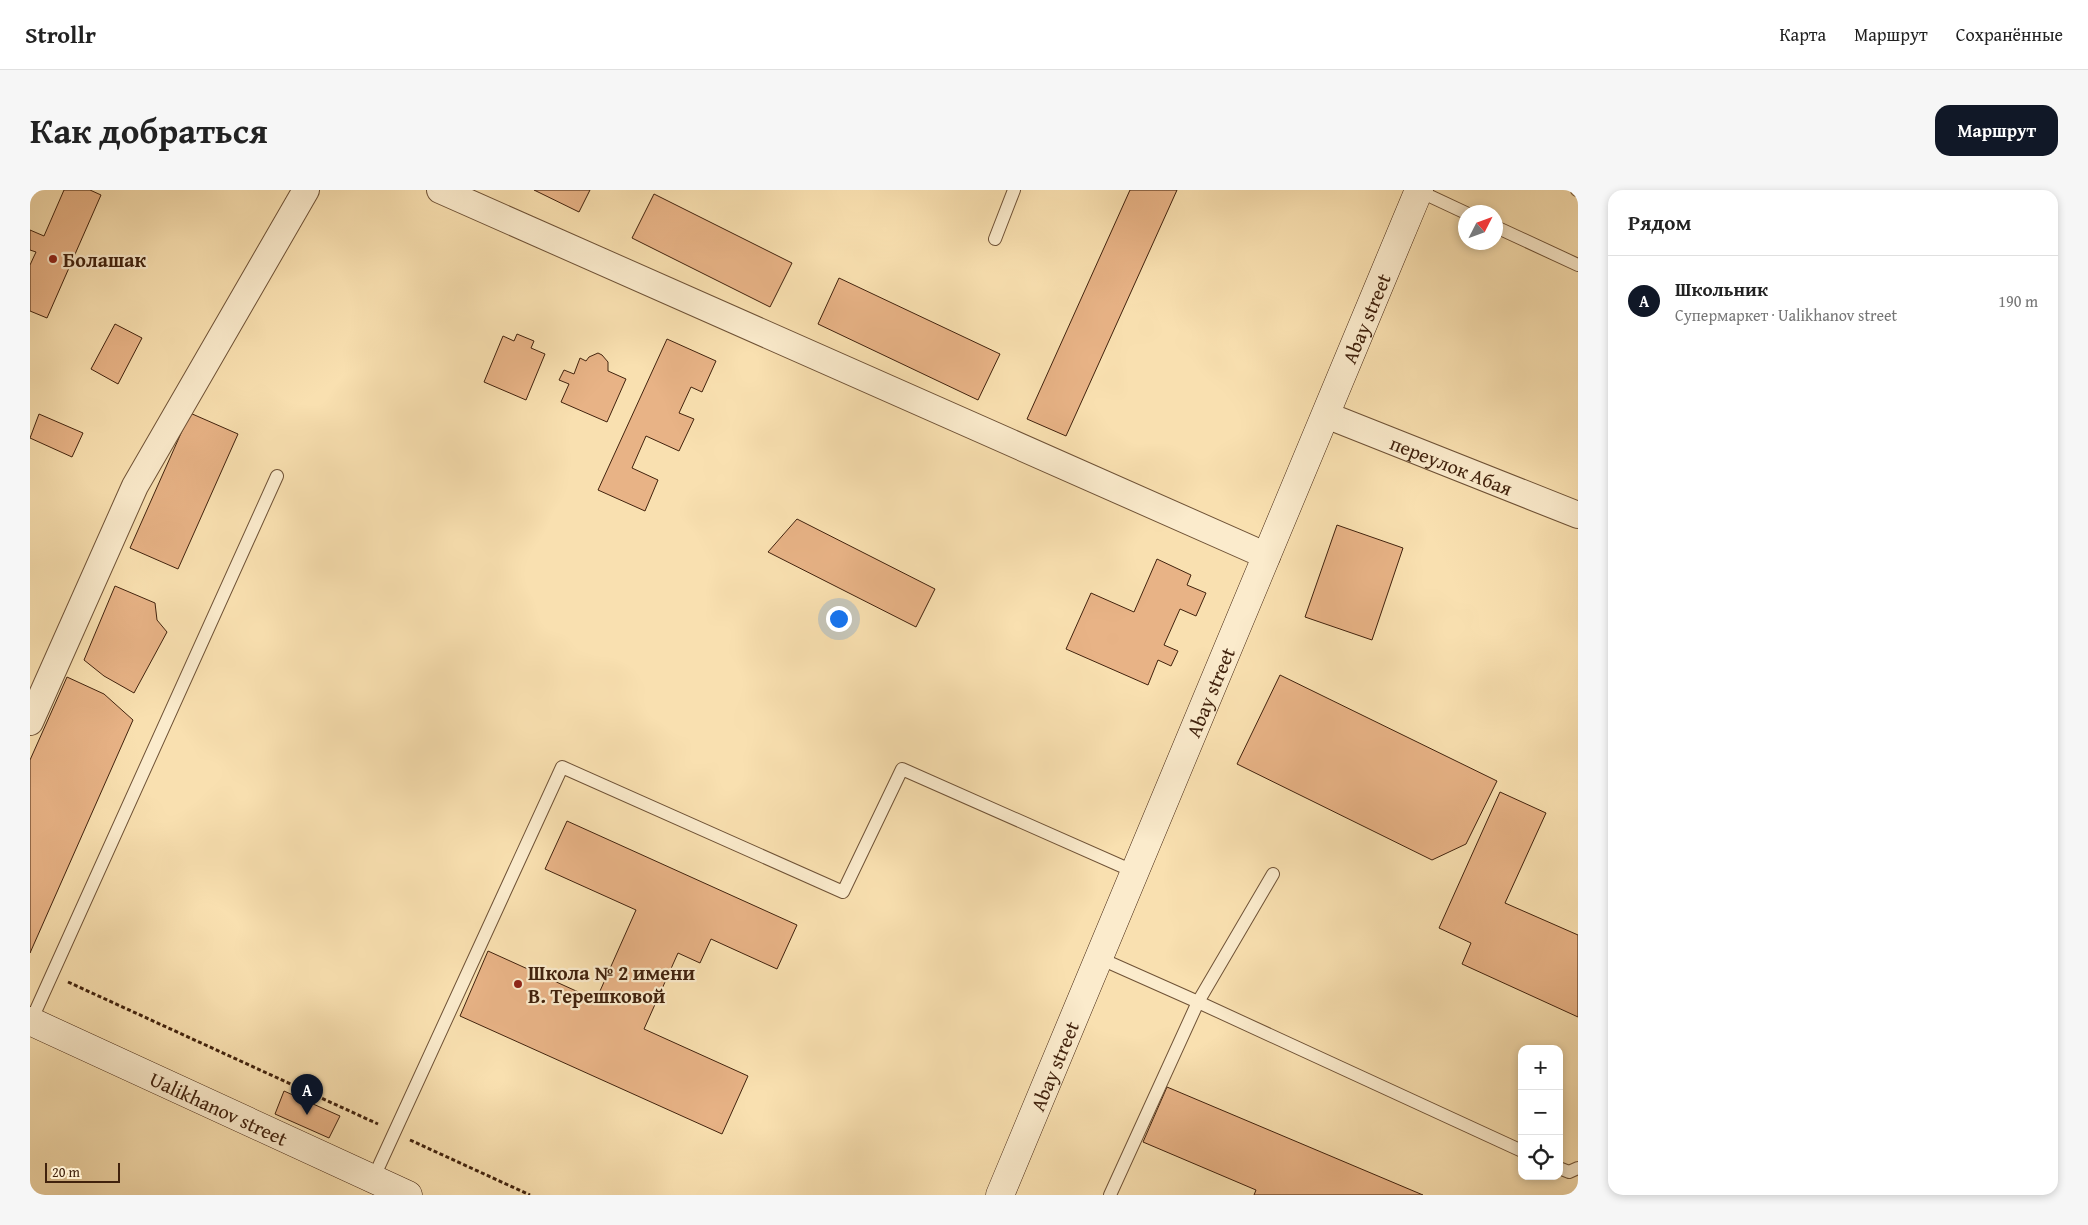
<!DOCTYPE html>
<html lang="ru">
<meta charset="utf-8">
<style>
:root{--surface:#fff;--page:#f6f6f6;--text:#222;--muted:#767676;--line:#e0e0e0;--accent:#111827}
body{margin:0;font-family:"Gentium Book Plus",serif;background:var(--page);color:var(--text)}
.controls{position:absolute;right:15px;bottom:15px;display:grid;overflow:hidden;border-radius:10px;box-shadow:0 2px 8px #0003}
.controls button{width:45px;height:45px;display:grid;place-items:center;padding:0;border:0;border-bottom:1px solid var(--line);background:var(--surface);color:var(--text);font:25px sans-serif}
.compass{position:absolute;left:1428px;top:15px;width:45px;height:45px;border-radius:50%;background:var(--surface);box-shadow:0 2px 8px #0003;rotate:48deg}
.scale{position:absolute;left:15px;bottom:12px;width:75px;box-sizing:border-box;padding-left:5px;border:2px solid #41220d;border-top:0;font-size:14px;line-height:18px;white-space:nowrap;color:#41220d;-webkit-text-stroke:4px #fbebcc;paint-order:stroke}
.you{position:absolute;left:808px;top:428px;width:18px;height:18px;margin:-12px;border:4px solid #fff;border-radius:50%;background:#1a73e8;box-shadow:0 0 0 8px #1a73e833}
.badge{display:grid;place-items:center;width:32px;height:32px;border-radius:50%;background:var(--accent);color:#fff;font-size:16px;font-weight:700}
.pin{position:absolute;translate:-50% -41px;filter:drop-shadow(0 1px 2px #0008)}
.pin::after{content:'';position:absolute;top:26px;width:18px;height:15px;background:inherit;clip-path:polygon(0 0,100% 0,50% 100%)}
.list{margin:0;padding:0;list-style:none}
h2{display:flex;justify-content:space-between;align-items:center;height:65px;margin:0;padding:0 20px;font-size:21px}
h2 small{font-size:16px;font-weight:400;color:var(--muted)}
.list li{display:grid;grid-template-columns:32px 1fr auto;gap:15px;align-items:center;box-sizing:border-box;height:90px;padding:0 20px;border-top:1px solid var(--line)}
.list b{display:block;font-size:19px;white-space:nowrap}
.list p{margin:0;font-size:16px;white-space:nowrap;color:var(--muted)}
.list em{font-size:16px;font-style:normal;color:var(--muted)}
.icon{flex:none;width:28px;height:28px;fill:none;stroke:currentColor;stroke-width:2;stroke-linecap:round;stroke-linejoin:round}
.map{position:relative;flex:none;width:1548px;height:1005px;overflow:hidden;border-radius:15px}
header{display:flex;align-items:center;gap:30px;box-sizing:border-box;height:70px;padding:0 25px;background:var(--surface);border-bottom:1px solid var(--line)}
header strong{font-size:24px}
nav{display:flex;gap:28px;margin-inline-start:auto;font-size:18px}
.intro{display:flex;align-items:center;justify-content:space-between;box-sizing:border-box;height:120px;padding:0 30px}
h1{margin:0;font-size:35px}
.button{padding:12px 22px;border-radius:15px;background:var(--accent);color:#fff;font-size:18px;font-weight:700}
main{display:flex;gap:30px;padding:0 30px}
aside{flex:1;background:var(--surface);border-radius:15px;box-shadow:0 2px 8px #0003}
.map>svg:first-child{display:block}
.building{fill:#e8b386;stroke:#41220d}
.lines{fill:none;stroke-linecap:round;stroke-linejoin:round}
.service-casing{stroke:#6f5236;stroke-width:14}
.minor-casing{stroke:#6f5236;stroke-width:28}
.secondary-casing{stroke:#41220d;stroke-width:29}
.path{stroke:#41220d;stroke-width:3;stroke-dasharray:4 2.5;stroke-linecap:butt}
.service{stroke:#fbebcc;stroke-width:12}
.minor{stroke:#fbebcc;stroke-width:26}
.secondary{stroke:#fbebcc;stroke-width:28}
.poi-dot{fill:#8f2418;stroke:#fbebcc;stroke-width:2}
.labels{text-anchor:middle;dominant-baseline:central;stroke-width:4.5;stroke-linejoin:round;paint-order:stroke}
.poi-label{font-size:20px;font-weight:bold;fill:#41220d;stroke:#fbebcc;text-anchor:start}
.street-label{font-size:20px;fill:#41220d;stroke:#fbebcc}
</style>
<header>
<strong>Strollr</strong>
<nav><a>Карта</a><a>Маршрут</a><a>Сохранённые</a></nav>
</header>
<div class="intro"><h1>Как добраться</h1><a class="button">Маршрут</a></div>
<main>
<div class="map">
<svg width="1548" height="1005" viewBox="0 0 1548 1005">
<rect width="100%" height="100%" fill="#f9e0b0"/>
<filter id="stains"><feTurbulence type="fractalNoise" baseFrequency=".004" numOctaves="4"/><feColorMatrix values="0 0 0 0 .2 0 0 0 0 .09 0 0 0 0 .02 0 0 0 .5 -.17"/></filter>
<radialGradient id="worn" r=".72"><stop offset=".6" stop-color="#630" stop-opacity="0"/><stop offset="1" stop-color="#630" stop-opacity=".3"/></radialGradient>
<g class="building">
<path d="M34,0H60L71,5L17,128L0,121V75L6,62L0,60V40L14,46Z"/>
<path d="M504,0H560L549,22Z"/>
<path d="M1100,0H1147L1036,246L997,229Z"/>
<path d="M624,4L762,73L740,117L602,48Z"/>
<path d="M809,88L970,164L948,210L788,134Z"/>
<path d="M85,134L112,148L88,194L61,179Z"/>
<path d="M487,144L504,151L501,158L515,164L496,210L454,192L473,146L484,151Z"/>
<path d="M637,149L686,171L672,202L661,197L649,223L664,229L649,261L616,246L602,278L628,290L615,321L568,300Z"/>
<path d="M568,163L572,165L578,172V181L596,189L577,232L531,212L539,194L529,190L534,180L544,184L550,168L556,171L559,167Z"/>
<path d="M160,223L208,244L148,379L100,358Z"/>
<path d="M9,224L53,243L42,267L0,248Z"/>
<path d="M767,329L905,399L886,437L738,362Z"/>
<path d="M1307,335L1373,358L1342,450L1275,427Z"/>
<path d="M1127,369L1161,385L1157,395L1176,403L1166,426L1150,419L1134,455L1148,461L1141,476L1128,470L1118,495L1036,459L1061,403L1104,422Z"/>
<path d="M85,396L125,413L127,430L137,442L104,503L74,486L54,470Z"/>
<path d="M1250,485L1467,591L1436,654L1402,670L1207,574Z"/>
<path d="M37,487L74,504L103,530L0,763V570Z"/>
<path d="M1470,602L1516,623L1475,713L1548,745V827L1432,774L1441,753L1409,738Z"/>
<path d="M537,631L767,735L747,779L681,749L670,773L648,763L614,839L718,886L692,944L430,826L458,761L566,810L606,720L515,679Z"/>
<path d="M1137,897L1393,1005H1224L1226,1000L1113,952Z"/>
<path d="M254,901L310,926L299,948L245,924Z"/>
</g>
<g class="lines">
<defs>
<g id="service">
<path d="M1547,0H1548"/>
<path d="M1389,1L1436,23"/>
<path d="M1466,37L1548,75"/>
<path d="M965,49L984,0"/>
<path d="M1069,768L1168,812L1492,961"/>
<path d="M1,831L247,286"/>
<path d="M1529,978L1539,982L1548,978"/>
<path d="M343,989L532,577L813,702L872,579L1105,682"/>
<path d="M1080,1005L1168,812L1243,684"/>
</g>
<g id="minor">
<path d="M410,0L1237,366"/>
<path id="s1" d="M1296,225L1548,325"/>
<path d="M0,532L105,296L276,0"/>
</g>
<g id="secondary">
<path id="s2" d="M0,831L378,1005"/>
<path id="s3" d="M970,1005L1389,0"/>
</g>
</defs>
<use href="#service" class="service-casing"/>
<use href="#minor" class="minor-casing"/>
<use href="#secondary" class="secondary-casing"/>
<g class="path">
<path d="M38,792L348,934"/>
<path d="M380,950L500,1005"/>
</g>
<use href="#service" class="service"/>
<use href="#minor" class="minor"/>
<use href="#secondary" class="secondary"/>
</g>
<g class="poi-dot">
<circle cx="23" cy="69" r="5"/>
<circle cx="488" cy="794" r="5"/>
</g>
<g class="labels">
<g class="poi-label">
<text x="33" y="69">Болашак</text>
<text x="498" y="782">Школа № 2 имени<tspan x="498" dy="23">В. Терешковой</tspan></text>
</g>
<g class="street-label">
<text stroke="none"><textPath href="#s3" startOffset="950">Abay street</textPath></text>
<text stroke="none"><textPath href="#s1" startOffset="135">переулок Абая</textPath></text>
<text stroke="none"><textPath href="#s3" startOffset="545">Abay street</textPath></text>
<text stroke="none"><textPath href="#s3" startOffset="140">Abay street</textPath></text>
<text stroke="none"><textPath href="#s2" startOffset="208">Ualikhanov street</textPath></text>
</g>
</g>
<rect width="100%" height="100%" filter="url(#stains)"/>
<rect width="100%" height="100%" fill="url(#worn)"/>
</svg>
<div class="controls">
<button>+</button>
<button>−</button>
<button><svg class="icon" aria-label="locate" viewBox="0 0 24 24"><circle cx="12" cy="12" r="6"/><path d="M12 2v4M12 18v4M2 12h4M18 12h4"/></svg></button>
</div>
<svg class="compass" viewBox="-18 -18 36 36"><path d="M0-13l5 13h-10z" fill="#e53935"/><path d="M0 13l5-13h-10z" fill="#767676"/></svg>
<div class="scale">20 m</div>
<div class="you"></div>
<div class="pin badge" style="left:277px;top:925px">A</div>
</div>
<aside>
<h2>Рядом<small></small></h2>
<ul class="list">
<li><span class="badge">A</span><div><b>Школьник</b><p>Супермаркет · Ualikhanov street</p></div><em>190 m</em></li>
</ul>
</aside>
</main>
